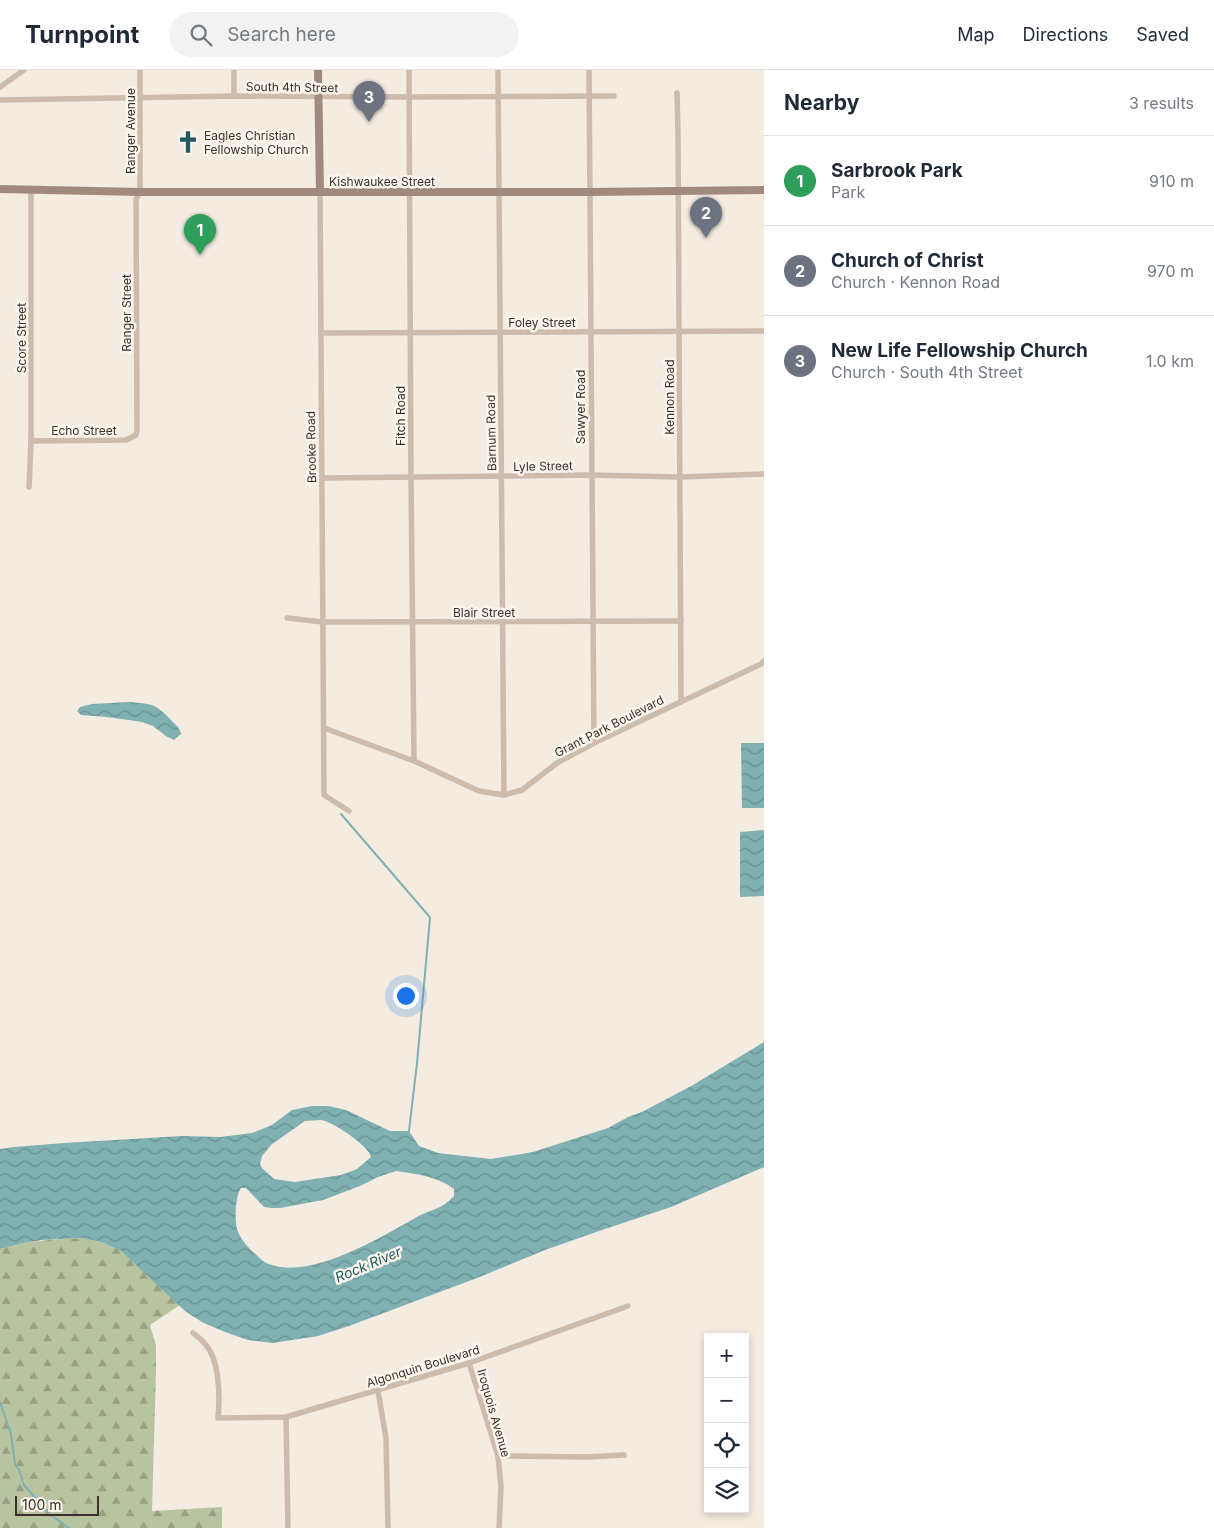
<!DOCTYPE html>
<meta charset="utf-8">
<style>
:root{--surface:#fff;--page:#f2f2f3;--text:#1f2937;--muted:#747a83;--line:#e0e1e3;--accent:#1f5a5e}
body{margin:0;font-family:Inter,sans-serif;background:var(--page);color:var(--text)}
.controls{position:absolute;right:15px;bottom:15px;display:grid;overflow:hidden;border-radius:0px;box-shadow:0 2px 8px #0003}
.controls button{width:45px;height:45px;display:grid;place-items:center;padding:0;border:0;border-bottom:1px solid var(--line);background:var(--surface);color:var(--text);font:25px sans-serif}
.scale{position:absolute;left:15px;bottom:12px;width:84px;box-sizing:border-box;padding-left:5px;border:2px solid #3b302b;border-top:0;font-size:14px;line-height:18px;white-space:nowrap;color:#3b302b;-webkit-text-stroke:4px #fbf5ee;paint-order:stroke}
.you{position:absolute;left:405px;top:925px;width:18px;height:18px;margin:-12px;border:4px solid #fff;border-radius:50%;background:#1a73e8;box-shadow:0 0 0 8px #1a73e833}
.badge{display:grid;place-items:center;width:32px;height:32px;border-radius:50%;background:var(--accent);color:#fff;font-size:16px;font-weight:700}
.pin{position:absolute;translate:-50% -41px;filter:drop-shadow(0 1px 2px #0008)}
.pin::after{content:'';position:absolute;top:26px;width:18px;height:15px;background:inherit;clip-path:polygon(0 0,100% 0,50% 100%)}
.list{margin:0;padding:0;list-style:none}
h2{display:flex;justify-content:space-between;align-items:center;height:65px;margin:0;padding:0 20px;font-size:21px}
h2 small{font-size:16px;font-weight:400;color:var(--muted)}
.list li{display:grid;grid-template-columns:32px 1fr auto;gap:15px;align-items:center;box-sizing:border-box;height:90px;padding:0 20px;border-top:1px solid var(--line)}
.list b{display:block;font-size:19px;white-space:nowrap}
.list p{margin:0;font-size:16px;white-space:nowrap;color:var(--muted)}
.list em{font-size:16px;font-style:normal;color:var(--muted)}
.icon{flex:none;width:28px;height:28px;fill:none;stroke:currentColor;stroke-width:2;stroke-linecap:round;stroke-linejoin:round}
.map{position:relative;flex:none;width:764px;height:1458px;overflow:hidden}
header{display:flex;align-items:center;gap:30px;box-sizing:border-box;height:70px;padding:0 25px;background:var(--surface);border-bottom:1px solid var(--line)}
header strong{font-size:24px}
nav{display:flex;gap:28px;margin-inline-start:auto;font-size:18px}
.search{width:350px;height:45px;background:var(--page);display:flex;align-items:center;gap:12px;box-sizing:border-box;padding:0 18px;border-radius:28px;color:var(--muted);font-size:19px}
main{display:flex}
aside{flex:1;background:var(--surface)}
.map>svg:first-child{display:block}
.forest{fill:url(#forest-firs)}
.water{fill:url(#water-waves);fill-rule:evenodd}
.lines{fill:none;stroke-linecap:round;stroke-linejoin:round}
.stream{stroke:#7fb0b2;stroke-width:2}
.street{stroke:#cdbbac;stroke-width:5.5}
.secondary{stroke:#a18a7d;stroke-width:8}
.labels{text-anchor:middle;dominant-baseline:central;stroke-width:5;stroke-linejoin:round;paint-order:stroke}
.street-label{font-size:12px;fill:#3b302b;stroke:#fbf5ee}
.poi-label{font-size:12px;fill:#3b302b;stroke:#fbf5ee;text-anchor:start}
.water-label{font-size:14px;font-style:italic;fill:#1f5a5e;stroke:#fbf5ee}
</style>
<header>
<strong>Turnpoint</strong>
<div class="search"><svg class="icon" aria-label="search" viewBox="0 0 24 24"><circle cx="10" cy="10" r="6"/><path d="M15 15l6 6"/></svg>Search here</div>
<nav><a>Map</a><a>Directions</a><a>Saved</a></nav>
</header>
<main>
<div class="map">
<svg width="764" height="1458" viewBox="0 0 764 1458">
<defs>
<pattern id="forest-firs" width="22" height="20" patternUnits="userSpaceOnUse" patternTransform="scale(1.25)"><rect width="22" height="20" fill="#b8c4a0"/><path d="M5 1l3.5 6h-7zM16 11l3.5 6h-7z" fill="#97a083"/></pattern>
<pattern id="water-waves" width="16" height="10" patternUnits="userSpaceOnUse" patternTransform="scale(1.25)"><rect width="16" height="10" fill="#7fb0b2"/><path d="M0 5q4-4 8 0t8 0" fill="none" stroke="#699091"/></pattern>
</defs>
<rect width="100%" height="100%" fill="#f4ebe1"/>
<path class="forest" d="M80,1168L98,1171L120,1180L180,1235L150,1255L156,1276V1301L152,1441L222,1437V1458H0V1179C26,1170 53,1170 80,1168Z"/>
<g class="water">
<path d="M129,632C152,634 155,633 172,651C176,655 180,658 181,664L174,670L166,666L153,656L142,652L107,647L81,645L77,641L80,637L92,634Z"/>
<path d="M741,673H764V738H742Z"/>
<path d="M764,760V826L740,827V762Z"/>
<path d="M764,972V1097L671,1137L602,1160L545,1180L477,1208L349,1256L318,1266L273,1273L248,1270L225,1262L202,1252L185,1241L120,1180L98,1171L80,1168L42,1170L23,1173L0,1179V1079L14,1077L64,1073L182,1066L221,1067L252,1063L272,1055L292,1040L312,1036H328L346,1040L390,1061H409L419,1076L438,1083L491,1089L533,1082L608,1058L628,1047L642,1042L693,1015ZM321,1050C332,1051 369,1076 371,1087L357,1099L341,1105L295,1112L274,1109L262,1098L260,1094L262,1086L272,1074L305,1051ZM396,1101C416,1104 437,1106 454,1119V1126C440,1141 430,1139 415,1148C380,1168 302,1215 263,1191C260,1189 257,1185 254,1183C247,1176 242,1171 238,1162C234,1152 235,1127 241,1118H246L264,1137L271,1138H280L323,1130L360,1116L378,1107Z"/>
</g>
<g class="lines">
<g class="stream">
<path d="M341,744L428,845L430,848L417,993L409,1061"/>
<path d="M0,1332L11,1364L15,1394L19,1400L24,1415L48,1443L69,1458"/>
</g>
<g class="street">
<path d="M234,0V26"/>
<path d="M409,0L411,408L414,691"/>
<path d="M498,0L504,725"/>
<path d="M589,0L594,673"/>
<path d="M0,17L24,0"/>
<path d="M677,23L678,64L681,631"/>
<path d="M0,30L234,26L409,27L614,26"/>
<path d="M320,122L324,725L349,741"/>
<path d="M321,263L764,261"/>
<path d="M31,371L126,370L136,365L137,361L136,129L140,122V0"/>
<path d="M323,408L591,405L680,407L764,404"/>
<path d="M29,417L31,371V119"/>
<path d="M287,548L323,552L681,551"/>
<path d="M324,658L414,691L479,721L504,725L522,720L557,693L594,673L761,594L764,591"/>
<path d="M193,1263C197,1266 202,1270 205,1274C220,1290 220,1328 218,1348L286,1347L469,1293L628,1236"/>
<path d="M469,1293L498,1386L501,1417L499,1458"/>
<path d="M378,1321L386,1368L388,1458"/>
<path d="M286,1347L288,1458"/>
<path d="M498,1386L587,1387L624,1385"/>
</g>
<g class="secondary">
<path d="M318,0L320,122"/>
<path d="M0,119L140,122H589L764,120"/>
</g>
</g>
<defs>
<symbol id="church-bare" viewBox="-9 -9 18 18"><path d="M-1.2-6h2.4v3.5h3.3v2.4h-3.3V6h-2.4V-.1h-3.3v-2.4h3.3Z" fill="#1f5a5e" stroke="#fbf5ee" stroke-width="2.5" paint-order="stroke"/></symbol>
</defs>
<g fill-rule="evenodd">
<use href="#church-bare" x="172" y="56" width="32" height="32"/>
</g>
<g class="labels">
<g class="street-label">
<text transform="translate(292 17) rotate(1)">South 4th Street</text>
<text transform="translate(130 61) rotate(-90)">Ranger Avenue</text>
<text x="382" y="111">Kishwaukee Street</text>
<text transform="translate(126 243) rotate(-90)">Ranger Street</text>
<text x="542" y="252">Foley Street</text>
<text transform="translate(21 268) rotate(-90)">Score Street</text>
<text transform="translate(669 327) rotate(-90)">Kennon Road</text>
<text transform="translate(580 337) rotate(-90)">Sawyer Road</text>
<text transform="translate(400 346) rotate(-90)">Fitch Road</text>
<text x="84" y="360">Echo Street</text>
<text transform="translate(491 363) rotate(-91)">Barnum Road</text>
<text transform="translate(311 377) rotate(-91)">Brooke Road</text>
<text transform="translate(543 396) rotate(-1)">Lyle Street</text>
<text x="484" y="542">Blair Street</text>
<text transform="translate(609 656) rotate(-27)">Grant Park Boulevard</text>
<text transform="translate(423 1296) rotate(-17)">Algonquin Boulevard</text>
<text transform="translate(494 1343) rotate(74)">Iroquois Avenue</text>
</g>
<g class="poi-label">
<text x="204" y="65">Eagles Christian<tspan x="204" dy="14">Fellowship Church</tspan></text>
</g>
<g class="water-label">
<text transform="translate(368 1194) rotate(-23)">Rock River</text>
</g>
</g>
</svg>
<div class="controls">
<button>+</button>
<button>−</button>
<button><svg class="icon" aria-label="locate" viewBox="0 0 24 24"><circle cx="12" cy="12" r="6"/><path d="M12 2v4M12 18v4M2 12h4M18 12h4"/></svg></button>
<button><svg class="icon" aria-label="layers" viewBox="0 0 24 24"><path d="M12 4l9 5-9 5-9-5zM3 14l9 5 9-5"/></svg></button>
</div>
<div class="scale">100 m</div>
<div class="you"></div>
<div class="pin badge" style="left:200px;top:185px;background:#2e9e5b">1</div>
<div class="pin badge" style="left:706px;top:168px;background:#6b7280">2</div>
<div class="pin badge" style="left:369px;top:52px;background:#6b7280">3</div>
</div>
<aside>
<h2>Nearby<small>3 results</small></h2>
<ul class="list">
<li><span class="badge" style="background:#2e9e5b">1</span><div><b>Sarbrook Park</b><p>Park</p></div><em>910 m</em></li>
<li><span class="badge" style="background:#6b7280">2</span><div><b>Church of Christ</b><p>Church · Kennon Road</p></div><em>970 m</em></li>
<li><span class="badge" style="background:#6b7280">3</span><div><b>New Life Fellowship Church</b><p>Church · South 4th Street</p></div><em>1.0 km</em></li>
</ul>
</aside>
</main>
